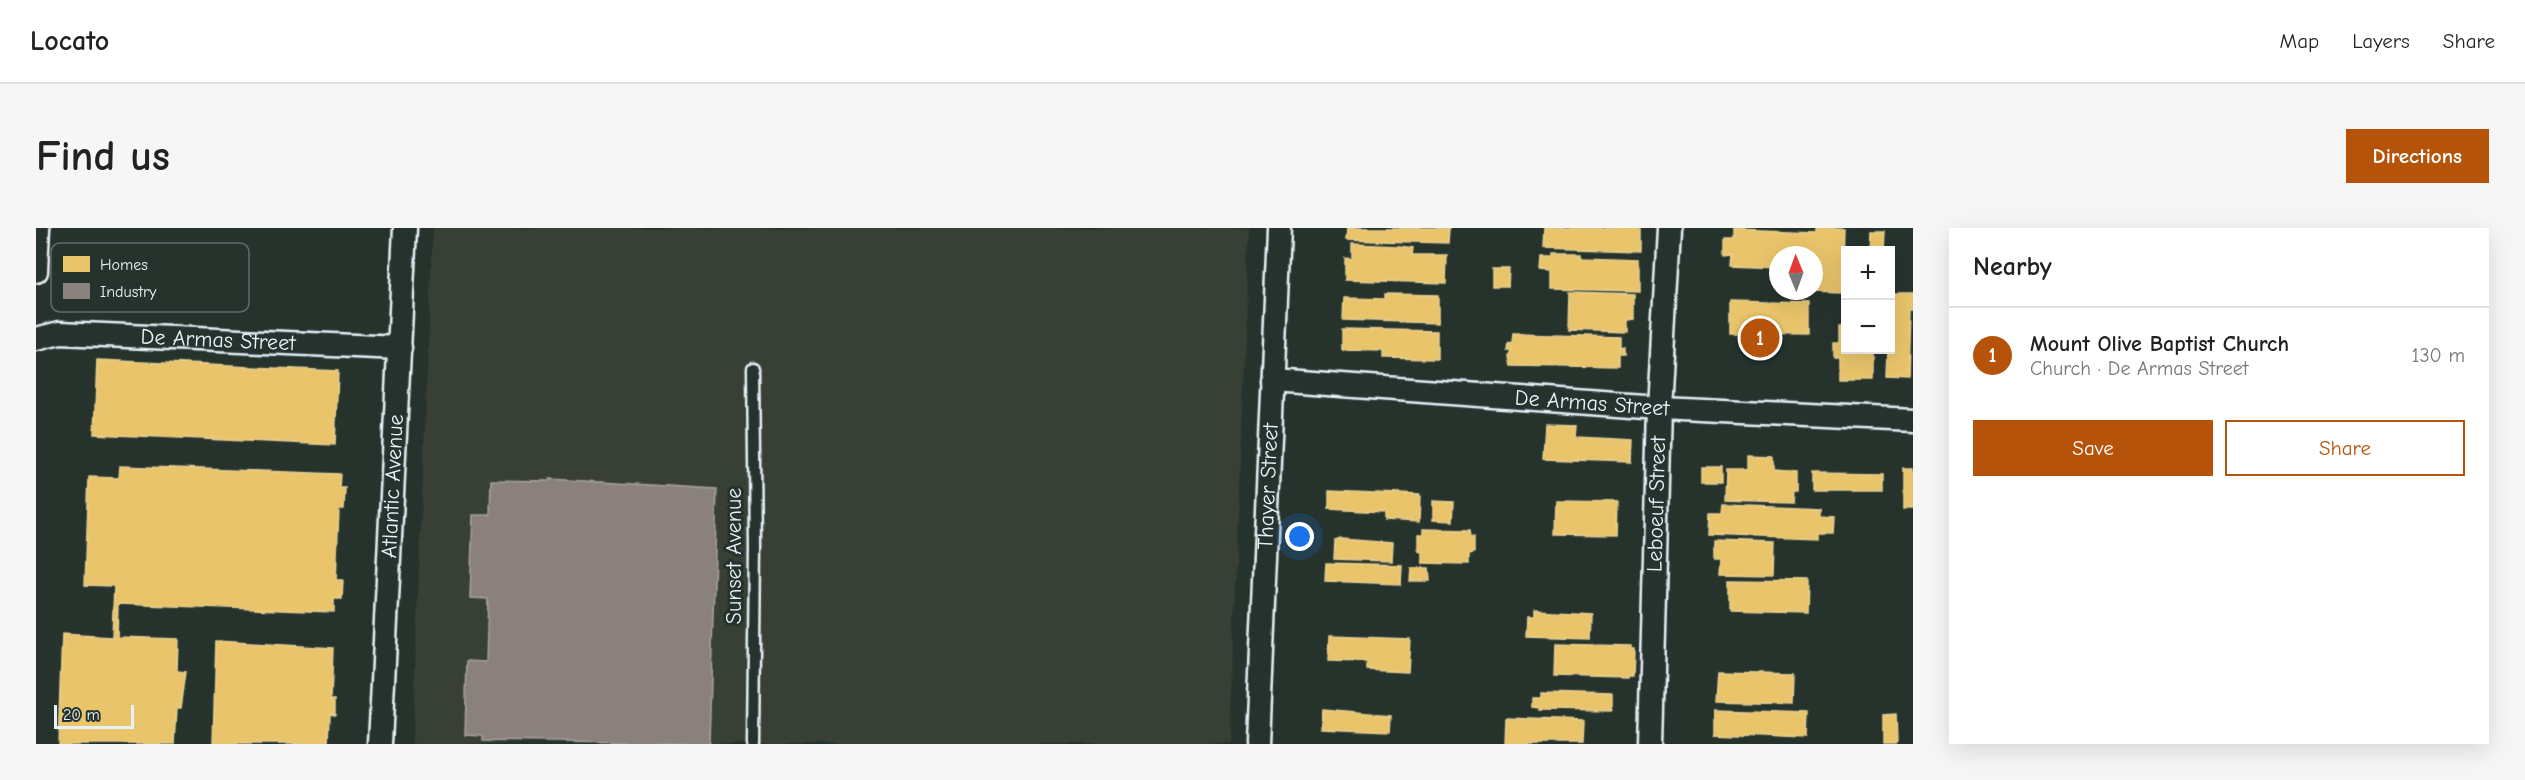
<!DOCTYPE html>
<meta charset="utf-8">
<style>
:root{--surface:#fff;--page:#f6f6f6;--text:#222;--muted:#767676;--line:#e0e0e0;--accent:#b45309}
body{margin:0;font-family:"Comic Neue",sans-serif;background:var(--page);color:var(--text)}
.controls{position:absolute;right:18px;top:18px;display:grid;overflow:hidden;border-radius:0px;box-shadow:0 6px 24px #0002}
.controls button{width:54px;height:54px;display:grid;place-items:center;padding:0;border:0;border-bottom:2px solid var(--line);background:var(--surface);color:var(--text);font:30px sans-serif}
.compass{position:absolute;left:1733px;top:18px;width:54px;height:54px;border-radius:50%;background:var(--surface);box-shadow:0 6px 24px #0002;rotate:359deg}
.scale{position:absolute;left:18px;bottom:15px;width:80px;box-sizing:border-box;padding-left:6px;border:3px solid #e8f1f8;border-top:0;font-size:16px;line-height:21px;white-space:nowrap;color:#e8f1f8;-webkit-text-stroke:4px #26332d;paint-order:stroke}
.you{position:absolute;left:1264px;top:309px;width:21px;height:21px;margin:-15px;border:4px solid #fff;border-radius:50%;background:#1a73e8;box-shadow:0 0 0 9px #1a73e833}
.badge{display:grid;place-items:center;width:39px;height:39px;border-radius:50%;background:var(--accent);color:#fff;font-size:20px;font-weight:700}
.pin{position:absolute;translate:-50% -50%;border:3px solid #fff;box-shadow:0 2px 6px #0006}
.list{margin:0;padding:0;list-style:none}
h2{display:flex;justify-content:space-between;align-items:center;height:78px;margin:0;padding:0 24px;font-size:26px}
h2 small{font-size:20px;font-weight:400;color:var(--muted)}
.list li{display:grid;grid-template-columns:39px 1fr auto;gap:18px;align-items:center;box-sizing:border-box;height:96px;padding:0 24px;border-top:2px solid var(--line)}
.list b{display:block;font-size:22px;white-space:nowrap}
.list p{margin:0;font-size:20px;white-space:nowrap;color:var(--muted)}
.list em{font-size:20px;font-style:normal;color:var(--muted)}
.actions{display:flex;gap:12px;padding:18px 24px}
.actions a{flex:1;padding:14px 0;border:2px solid var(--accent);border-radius:0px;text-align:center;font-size:21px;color:var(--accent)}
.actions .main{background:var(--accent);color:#fff}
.map{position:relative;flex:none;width:1877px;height:516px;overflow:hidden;border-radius:0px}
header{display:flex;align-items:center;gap:36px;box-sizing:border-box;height:84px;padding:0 30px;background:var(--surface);border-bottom:2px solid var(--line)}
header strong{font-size:28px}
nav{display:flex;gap:33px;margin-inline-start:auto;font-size:21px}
.intro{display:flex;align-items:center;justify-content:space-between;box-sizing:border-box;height:144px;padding:0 36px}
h1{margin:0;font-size:42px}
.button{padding:15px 27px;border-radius:0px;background:var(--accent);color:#fff;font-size:21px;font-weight:700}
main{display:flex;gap:36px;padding:0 36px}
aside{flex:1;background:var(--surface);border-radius:0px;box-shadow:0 6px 24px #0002}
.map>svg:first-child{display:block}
.built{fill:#384036}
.homes{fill:#e9c46a;stroke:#e9d295;stroke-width:1.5}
.industry{fill:#8a817c;stroke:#a6a3a1;stroke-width:1.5}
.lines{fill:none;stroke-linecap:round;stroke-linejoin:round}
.lane-casing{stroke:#e8f1f8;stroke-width:15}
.street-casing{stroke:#e8f1f8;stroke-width:27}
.lane{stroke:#26332d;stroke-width:10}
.street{stroke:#26332d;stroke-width:22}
.labels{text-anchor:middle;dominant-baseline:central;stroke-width:6;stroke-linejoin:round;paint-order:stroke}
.street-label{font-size:22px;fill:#e8f1f8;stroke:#26332d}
.key{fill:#26332d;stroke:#606c6a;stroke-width:1.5}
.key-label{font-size:16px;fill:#e8f1f8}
</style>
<header>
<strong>Locato</strong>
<nav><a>Map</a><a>Layers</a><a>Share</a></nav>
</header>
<div class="intro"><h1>Find us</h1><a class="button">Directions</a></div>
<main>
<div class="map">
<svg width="1877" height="516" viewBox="0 0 1877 516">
<rect width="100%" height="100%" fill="#26332d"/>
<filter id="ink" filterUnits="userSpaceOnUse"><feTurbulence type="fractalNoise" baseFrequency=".0167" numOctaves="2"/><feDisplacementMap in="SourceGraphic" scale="12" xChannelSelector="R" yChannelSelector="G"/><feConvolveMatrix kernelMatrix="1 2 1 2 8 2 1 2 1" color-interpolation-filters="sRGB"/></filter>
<g filter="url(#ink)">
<path class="built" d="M397,0H1213L1193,516H376Z"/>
<g class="homes">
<path d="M1311,0H1413L1412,15L1310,12Z"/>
<path d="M1508,0H1605V23L1507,20Z"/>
<path d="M1781,0H1808L1806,65L1775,64L1778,63V27H1742V39L1696,37L1697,26L1689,27V12H1698V2L1781,5Z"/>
<path d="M1835,3H1849L1848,22H1834Z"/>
<path d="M1316,16L1363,18L1377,20L1376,27H1411L1410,55L1309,52V30L1316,31Z"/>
<path d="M1517,26H1545V29L1602,31V63L1516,61V44L1504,43L1505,30H1517Z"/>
<path d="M1456,41H1473L1472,58H1456Z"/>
<path d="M1534,64L1597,66V91L1589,92V104L1533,102Z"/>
<path d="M1349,66L1402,67V95L1307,92L1308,70L1349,71Z"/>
<path d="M1854,66H1877V81H1873L1871,151L1851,150L1852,122H1854Z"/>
<path d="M1694,74L1773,76V107L1694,106Z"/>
<path d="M1803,100H1810V122H1837V152H1802V130H1797V115H1803Z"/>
<path d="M1306,101L1401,103V131L1347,130V123L1306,122Z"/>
<path d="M1477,106L1583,109V121L1587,120V128H1582V140L1476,138L1474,129L1476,123H1472L1473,116H1476Z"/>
<path d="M61,132L302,143L299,217L58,206Z"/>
<path d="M1509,196L1541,197L1540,209L1597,212L1596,234L1507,231Z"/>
<path d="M1712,227L1738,228V243L1760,245V264H1756L1755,274L1689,272L1690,242H1712Z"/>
<path d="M84,238L304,246L303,260H309L308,281H303L300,352H307L306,371H298V384L82,376L81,409L142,411L141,443L150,444L145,480H141L139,516H22L26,406L76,409L78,358L49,357L53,249L83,250Z"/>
<rect x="1665" y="239" width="20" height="15"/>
<rect x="1867" y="240" width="10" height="42"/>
<path d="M1776,245L1846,246V262H1776Z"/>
<path d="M1293,263L1384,267L1383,294L1348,292V284L1293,281Z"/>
<path d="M1397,273L1418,274L1417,293L1397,292Z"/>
<path d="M1520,273L1581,274L1580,307L1519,306Z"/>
<path d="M1687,276L1783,280V288L1798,289L1797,305H1781V311L1673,307L1674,285H1686Z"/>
<path d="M1387,301L1434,302L1435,309H1438V325L1433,326V336L1386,335V324L1382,323V306H1387Z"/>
<path d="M1305,311L1356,315L1355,333L1298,331L1299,313Z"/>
<path d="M1678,313L1739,315L1738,347L1684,346L1685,331H1678Z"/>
<path d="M1290,335L1366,337L1365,356L1289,353Z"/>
<path d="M1375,340H1393L1394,353H1374Z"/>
<path d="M1694,352L1771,353L1770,385L1694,383Z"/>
<path d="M1498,382L1555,385L1554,410L1490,408L1491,389H1498Z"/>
<path d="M1293,408L1374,411L1372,444L1331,442V434L1292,433Z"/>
<path d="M180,413L297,420L295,471H299V486L294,485L293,516H177Z"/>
<path d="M1519,416L1594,418V421H1598L1597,448H1592V450L1518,448Z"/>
<path d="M1682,443L1759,445L1758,475L1680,473Z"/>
<path d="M1505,465L1577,467V483L1504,482V480L1496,479V470H1505Z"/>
<path d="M1286,481L1355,487L1354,503L1285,500Z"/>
<path d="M1679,482L1773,485L1772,510L1679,506Z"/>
<path d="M1860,486L1861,516H1847V487Z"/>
<path d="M1470,490L1547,493L1546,516H1469Z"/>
</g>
<path class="industry" d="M514,251L681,261L673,516L447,513V508L429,507L431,433L450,434L452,371L434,370L437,287H454L455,252L514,253Z"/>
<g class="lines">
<defs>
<path id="lane" d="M717,516L719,318L717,140"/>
<g id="street">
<path d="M0,43L2,0"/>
<path id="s1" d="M0,111L24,105L364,120"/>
<path id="s2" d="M1236,152L1623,180L1877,192"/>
<path id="s3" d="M344,516L369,0"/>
<path id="s4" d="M1221,516L1243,0"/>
<path id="s5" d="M1614,516L1623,180L1633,0"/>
</g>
</defs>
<use href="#lane" class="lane-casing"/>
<use href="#street" class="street-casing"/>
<use href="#lane" class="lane"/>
<use href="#street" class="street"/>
</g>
</g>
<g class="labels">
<g class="street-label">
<text stroke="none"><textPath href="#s1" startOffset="183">De Armas Street</textPath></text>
<text stroke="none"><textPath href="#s2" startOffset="321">De Armas Street</textPath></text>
<text stroke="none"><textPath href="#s3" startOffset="258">Atlantic Avenue</textPath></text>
<text stroke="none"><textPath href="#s4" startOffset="258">Thayer Street</textPath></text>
<text stroke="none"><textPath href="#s5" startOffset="240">Leboeuf Street</textPath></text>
<text transform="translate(698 328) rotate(-90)">Sunset Avenue</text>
</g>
</g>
<rect x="15" y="15" width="198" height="69" rx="9" class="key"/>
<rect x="27" y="28" width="27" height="16" fill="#e9c46a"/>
<rect x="27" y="55" width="27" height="16" fill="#8a817c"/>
<g class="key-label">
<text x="64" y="42">Homes</text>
<text x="64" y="69">Industry</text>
</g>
</svg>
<div class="controls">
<button>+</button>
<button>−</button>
</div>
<svg class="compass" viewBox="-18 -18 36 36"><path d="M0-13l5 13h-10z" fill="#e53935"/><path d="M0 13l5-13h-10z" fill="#767676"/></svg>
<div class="scale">20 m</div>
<div class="you"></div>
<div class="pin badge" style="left:1724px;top:110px">1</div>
</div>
<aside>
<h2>Nearby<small></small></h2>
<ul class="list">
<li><span class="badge">1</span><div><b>Mount Olive Baptist Church</b><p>Church · De Armas Street</p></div><em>130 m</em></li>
</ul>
<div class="actions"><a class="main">Save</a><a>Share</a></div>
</aside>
</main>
